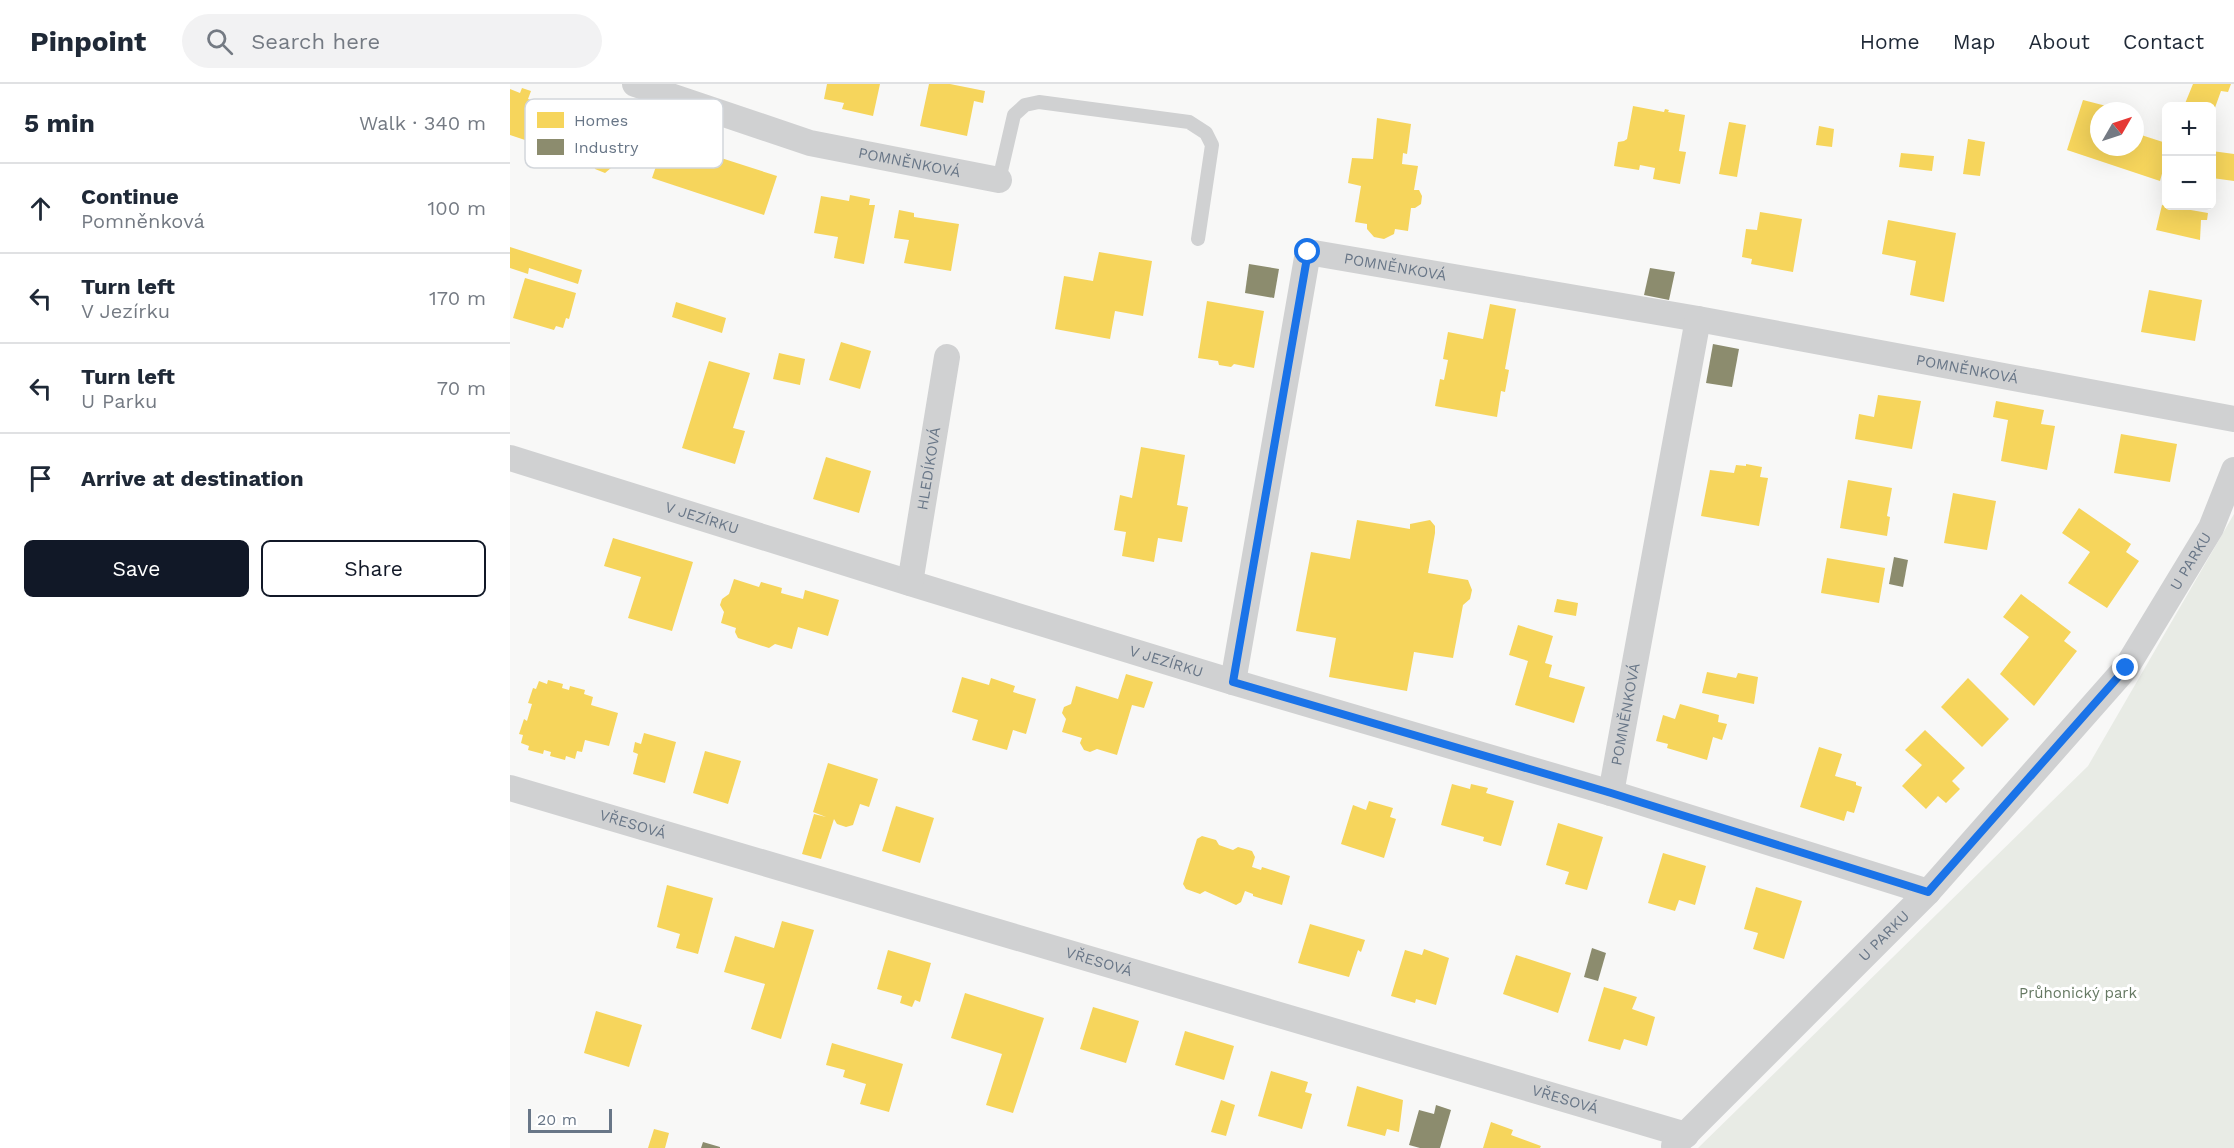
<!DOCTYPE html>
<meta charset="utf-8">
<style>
:root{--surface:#fff;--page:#f2f2f3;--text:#1f2937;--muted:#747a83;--line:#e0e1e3;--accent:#111827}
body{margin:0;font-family:"Work Sans",sans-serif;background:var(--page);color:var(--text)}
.controls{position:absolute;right:18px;top:18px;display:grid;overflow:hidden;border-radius:9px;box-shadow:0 6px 24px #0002}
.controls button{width:54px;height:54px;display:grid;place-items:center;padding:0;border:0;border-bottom:2px solid var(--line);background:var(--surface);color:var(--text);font:30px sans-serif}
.compass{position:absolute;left:1580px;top:18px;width:54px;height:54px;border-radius:50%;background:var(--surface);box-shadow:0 6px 24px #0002;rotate:51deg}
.scale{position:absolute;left:18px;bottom:15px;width:84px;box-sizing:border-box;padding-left:6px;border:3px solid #687687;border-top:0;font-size:16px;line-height:21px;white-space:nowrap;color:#687687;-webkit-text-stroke:4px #fff;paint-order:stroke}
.stop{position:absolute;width:18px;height:18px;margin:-14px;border:4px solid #1a73e8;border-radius:50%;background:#fff}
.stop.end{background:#1a73e8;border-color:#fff;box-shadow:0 2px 6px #0008}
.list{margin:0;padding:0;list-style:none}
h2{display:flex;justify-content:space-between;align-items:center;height:78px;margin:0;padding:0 24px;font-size:26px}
h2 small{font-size:20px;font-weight:400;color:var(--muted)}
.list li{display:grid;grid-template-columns:39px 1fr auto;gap:18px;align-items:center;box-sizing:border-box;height:90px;padding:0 24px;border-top:2px solid var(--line)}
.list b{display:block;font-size:22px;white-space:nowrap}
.list p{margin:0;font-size:20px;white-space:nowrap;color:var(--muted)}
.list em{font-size:20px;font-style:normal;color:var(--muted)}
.actions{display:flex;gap:12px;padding:18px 24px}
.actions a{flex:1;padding:14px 0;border:2px solid var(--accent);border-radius:9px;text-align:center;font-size:21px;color:var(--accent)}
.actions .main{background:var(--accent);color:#fff}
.icon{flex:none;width:33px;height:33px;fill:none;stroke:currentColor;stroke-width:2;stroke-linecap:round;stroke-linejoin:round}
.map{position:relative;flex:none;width:1724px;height:1064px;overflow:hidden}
header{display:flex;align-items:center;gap:36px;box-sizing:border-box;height:84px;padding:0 30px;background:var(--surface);border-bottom:2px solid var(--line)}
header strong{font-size:28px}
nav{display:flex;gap:33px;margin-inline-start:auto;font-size:21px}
.search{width:420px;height:54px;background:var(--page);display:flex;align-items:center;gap:15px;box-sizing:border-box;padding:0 21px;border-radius:33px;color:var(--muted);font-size:22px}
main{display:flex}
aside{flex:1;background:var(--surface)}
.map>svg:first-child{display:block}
.green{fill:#e8ebe5}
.homes{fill:#f6d55c}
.industry{fill:#8c8c6e}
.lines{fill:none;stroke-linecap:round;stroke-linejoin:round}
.service{stroke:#d0d1d2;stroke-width:14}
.minor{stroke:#d0d1d2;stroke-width:26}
.route{stroke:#1a73e8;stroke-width:8}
.labels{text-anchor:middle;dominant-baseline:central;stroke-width:6;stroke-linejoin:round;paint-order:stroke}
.street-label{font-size:15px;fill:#687687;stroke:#fff}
.park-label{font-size:15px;fill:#667963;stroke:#fff}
.key{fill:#fff;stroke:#d2d6db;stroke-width:1.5}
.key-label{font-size:16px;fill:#687687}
</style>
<header>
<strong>Pinpoint</strong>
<div class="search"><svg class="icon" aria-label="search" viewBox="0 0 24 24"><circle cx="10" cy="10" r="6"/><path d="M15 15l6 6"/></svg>Search here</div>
<nav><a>Home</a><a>Map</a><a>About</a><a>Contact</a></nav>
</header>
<main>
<aside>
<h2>5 min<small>Walk · 340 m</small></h2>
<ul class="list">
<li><svg class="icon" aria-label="ahead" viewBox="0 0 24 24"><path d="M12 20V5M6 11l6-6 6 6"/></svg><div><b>Continue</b><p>Pomněnková</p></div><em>100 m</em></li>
<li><svg class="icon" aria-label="left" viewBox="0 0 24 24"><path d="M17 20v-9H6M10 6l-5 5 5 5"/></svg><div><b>Turn left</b><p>V Jezírku</p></div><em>170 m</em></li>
<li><svg class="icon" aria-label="left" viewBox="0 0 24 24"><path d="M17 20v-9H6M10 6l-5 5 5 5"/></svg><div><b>Turn left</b><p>U Parku</p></div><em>70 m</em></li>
<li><svg class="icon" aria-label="arrive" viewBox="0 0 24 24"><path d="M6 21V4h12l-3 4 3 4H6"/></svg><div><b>Arrive at destination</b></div></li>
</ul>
<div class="actions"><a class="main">Save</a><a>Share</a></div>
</aside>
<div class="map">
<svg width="1724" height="1064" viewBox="0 0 1724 1064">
<rect width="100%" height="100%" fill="#f8f8f7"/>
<path class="green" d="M1724,430V1064H1188L1578,682Z"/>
<g class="homes">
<path d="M317,0H370L363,32L332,25L334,19L314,15Z"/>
<path d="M419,0H440L475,7L473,19L464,17L457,52L410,42Z"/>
<path d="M1683,0H1721L1718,8L1711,7L1702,32V22H1674Z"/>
<path d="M12,4L21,7L18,15L29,19L30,15L44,20L32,55L25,53L24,59L0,51V5L10,9Z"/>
<path d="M1573,16L1608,25L1607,27H1589V63H1625V49L1656,59V87L1653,86L1650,97L1557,66Z"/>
<path d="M1123,22L1154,28L1155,25L1159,26L1158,28L1175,31L1169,67L1176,68L1170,100L1143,95L1145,84L1130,81L1129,86L1104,82L1108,58L1114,57L1117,55Z"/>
<path d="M72,28L114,42L101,84L95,89L85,85L83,78L58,70Z"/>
<path d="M867,34L901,40L897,70L893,69L892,80L908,82L904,106H909L912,112L911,120L905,124H901L898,147L885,145L884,150L874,155L864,153L857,145V140L845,138L851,102L838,99L842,74L863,75Z"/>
<path d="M1219,38L1236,41L1227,93L1209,90Z"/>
<path d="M1309,42L1324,45L1322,63L1306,61Z"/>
<path d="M1458,55L1475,58L1470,92L1453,90Z"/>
<path d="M155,56L267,92L254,131L142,94Z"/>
<path d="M1702,67L1724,70V97L1702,94Z"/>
<path d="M1391,69L1424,72L1422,87L1389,83Z"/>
<path d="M340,111L360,115L359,121H365L354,180L324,174L328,153L304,149L311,112L339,117Z"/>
<path d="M1652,121L1698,129L1697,136H1691L1690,156L1646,146Z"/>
<path d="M389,126L404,129V133L449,140L441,187L394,179L399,156L384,154Z"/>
<path d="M1250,128L1292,135L1283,188L1241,180L1242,175L1232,173L1236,145L1247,146Z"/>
<path d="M1378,136L1446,149L1434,218L1400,211L1406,177L1372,170Z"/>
<path d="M0,163L72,186L68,200L19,184L18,190L0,184Z"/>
<path d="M589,168L642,177L633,232L605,227L600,255L545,245L554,192L583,197Z"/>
<path d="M15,194L66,209L59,235L56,234L53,244L46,242L44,246L3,234Z"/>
<path d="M1639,206L1692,216L1685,257L1631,248Z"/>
<path d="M697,217L754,227L744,284L724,280L721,283L709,281L708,277L688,274Z"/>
<path d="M166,218L216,234L212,249L162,233Z"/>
<path d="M980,220L1006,225L995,285L999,286L995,308L991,307L987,333L925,322L930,295L934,296L938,276L933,275L938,248L973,255Z"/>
<path d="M331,258L361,267L350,305L319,296Z"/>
<path d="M269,269L295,275L290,301L263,295Z"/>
<path d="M199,277L240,289L223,344L235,347L225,380L172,364Z"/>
<path d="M1368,311L1411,317L1402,365L1345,355L1349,330L1364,333Z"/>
<path d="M1486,317L1534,326L1531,340L1545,342L1537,386L1491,377L1498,336L1483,333Z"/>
<path d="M1611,350L1667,360L1660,398L1604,389Z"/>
<path d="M631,363L675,371L667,421L678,423L672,458L648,454L644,478L612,472L616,448L604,446L610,411L622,414Z"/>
<path d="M316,373L361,387L349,429L303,415Z"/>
<path d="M1236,380L1252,383L1250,393L1258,394L1249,442L1191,432L1200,386L1224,389L1226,381L1236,382Z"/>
<path d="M1338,396L1382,404L1377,432L1380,433L1377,452L1330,444Z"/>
<path d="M1443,409L1486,417L1477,466L1434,459Z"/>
<path d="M1569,424L1621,460L1616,468L1629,477L1597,524L1558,499L1580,468L1552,449Z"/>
<path d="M847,436L900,445V440L920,436L925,442V449L918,489L958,496L962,506L960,515L953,521L943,574L904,568L897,607L819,593L826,554L786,547L801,468L840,475Z"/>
<path d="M103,454L183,478L162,547L118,534L131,493L94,482Z"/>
<path d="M1317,474L1375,484L1369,519L1311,509Z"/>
<path d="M224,495L249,503L251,498L272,504L271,509L293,515L295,506L329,516L318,552L288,543L282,565L265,560L259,564L228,554L225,548L226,544L211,539L214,528L210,521L212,515L219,510Z"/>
<path d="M1511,510L1561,548L1554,557L1567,567L1524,622L1490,590L1519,553L1493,533Z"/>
<path d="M1047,515L1068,519L1066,532L1044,528Z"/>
<path d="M1008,541L1043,552L1035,579L1042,581L1039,593L1075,603L1064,639L1005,621L1018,577L999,571Z"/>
<path d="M1197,588L1226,594L1228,589L1248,593L1244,620L1192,609Z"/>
<path d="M616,590L643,598L634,624L622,621L607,671L587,665L580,668L574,666L570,659L572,654L552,648L556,635L552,629L554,623L561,620L566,602L608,615Z"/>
<path d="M452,593L479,601L481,594L505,602L503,608L526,615L516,650L503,646L497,666L462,656L468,636L442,628Z"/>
<path d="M1458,594L1499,635L1472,663L1431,623Z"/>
<path d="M38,596L53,600L52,604L59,606L60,602L75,606L74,610L83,613L81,621L108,629L99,662L75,656L72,668L67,667L65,675L56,672L55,676L40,672L41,668L34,666L33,670L18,666L19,662L11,659L13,651L9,650L14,635L17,637L22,620L18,619L23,604L26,605L29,597L37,600Z"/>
<path d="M1170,620L1209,631L1208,638L1217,640L1212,656L1203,653L1197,676L1157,664L1158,660L1146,657L1153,631L1165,635Z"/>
<path d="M1415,646L1455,684L1442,697L1450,705L1436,719L1428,712L1416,725L1392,702L1412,681L1395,666Z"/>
<path d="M134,649L166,658L155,699L123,690L128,670L123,668L125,658L131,660Z"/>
<path d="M1309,663L1332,670L1325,692L1346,698V701L1352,703L1344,729L1337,727L1334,737L1290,723Z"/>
<path d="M195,667L231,677L218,720L183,709Z"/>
<path d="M318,679L368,695L359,723L350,720L343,741L336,743L327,740L324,735L311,775L292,770L304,730L316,733L303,728Z"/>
<path d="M942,700L960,705L961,700L978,704L976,709L1004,717L991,762L973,757L974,753L931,741Z"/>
<path d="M859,717L883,724L880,733L886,735L874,774L831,760L843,721L856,726Z"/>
<path d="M386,722L424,734L410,779L372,767Z"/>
<path d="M1048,739L1093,753L1077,806L1055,800L1059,788L1036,781Z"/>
<path d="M692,752L706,756L709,761L723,766L728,763L742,767L745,773L742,783L751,786L752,783L780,792L772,821L743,812V810L735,807L731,818L726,821L695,807L690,810L676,805L673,800L687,755Z"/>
<path d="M1153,769L1196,782L1185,821L1169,816L1165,827L1138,819Z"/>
<path d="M157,801L203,814L188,870L166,864L170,850L147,843Z"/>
<path d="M1246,803L1292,817L1274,875L1243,865L1248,849L1234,845Z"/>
<path d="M272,837L304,846L271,955L241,945L255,900L214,888L225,852L264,864Z"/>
<path d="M800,840L855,856L851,868L848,866L839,893L788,879Z"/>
<path d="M914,865L939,874L926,921L906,915L905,919L881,912L895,866L912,871Z"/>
<path d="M378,866L421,879L410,918L405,916L402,923L390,919L392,912L367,905Z"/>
<path d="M1006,871L1061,889L1048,929L993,910Z"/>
<path d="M1094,903L1127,913L1122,925L1145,933L1137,962L1114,955L1110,966L1078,957Z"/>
<path d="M455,909L534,934L503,1029L476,1021L492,970L441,954Z"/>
<path d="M583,923L629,937L616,979L570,965Z"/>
<path d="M86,927L132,941L119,983L74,969Z"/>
<path d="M675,947L724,962L714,996L665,981Z"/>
<path d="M322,959L393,980L379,1028L350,1020L356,1000L333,993L335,986L316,981Z"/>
<path d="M761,987L798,998L795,1008L802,1010L792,1045L748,1032Z"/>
<path d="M847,1002L893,1016L889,1048L877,1045L875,1052L837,1042Z"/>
<path d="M711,1016L725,1021L716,1052L701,1048Z"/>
<path d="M981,1038L1003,1046L1001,1051L1031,1062L1030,1064H973Z"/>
<path d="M144,1045L159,1049L155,1064H138Z"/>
</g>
<g class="industry">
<path d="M739,180L769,185L764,214L735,209Z"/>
<path d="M1140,184L1165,188L1159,216L1134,211Z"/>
<path d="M1203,260L1229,265L1222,303L1196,299Z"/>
<path d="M1384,473L1398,476L1393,503L1379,500Z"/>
<path d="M1082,864L1096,869L1088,897L1074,893Z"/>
<path d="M926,1021L941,1026L930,1064H910L899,1061L909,1026L924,1030Z"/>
<path d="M193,1058L210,1063V1064H191Z"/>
</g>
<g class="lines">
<path class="service" d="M489,96L504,31L515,21L529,18L679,38L696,49L702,61L688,155"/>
<g class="minor">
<path id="s1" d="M125,0L300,59L489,96"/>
<path id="s2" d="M0,374L400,499L723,598L1101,709L1418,808"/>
<path id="s3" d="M400,499L437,273"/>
<path id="s4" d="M723,598L798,168L1188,235L1724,335"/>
<path id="s5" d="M0,704L1176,1051"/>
<path id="s6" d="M1101,709L1188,235"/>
<path id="s7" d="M1164,1062L1418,808L1616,584L1701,444L1724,386"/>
</g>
</g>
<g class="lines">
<path class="route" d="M798,168L723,598L1101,709L1418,808L1616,584"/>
</g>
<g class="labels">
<g class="street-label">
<text stroke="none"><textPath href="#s1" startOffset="286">POMNĚNKOVÁ</textPath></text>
<text stroke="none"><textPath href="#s4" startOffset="525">POMNĚNKOVÁ</textPath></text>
<text stroke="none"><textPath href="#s4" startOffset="1106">POMNĚNKOVÁ</textPath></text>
<text stroke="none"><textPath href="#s3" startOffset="116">HLEDÍKOVÁ</textPath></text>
<text stroke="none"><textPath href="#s2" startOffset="201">V JEZÍRKU</textPath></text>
<text stroke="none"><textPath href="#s7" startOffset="783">U PARKU</textPath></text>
<text stroke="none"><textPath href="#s2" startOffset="687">V JEZÍRKU</textPath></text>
<text stroke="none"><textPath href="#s6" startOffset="80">POMNĚNKOVÁ</textPath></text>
<text stroke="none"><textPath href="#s5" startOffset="128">VŘESOVÁ</textPath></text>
<text stroke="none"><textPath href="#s7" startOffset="297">U PARKU</textPath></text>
<text stroke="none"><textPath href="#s5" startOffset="614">VŘESOVÁ</textPath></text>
<text stroke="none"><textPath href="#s5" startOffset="1100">VŘESOVÁ</textPath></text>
</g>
<g class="park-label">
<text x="1568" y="909">Průhonický park</text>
</g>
</g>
<rect x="15" y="15" width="198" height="69" rx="9" class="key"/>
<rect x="27" y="28" width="27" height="16" fill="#f6d55c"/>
<rect x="27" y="55" width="27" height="16" fill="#8c8c6e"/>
<g class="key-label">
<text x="64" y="42">Homes</text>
<text x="64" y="69">Industry</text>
</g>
</svg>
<div class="controls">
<button>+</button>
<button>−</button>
</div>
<svg class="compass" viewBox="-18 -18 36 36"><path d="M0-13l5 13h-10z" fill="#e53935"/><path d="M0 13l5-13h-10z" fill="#747a83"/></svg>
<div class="scale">20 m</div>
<div class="stop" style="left:798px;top:168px"></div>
<div class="stop end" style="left:1616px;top:584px"></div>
</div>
</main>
